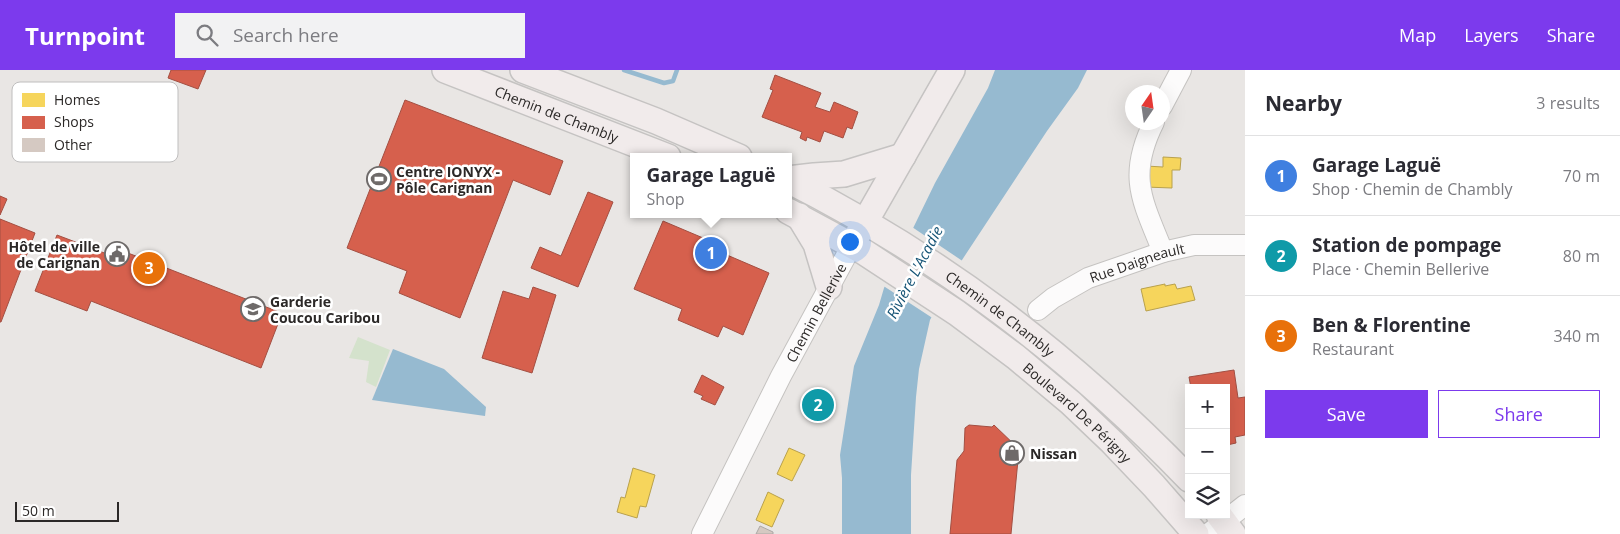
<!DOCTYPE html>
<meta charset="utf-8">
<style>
:root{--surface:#fff;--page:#f2f2f3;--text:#2b2b33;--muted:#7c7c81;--line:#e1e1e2;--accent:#7c3aed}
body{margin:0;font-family:"Open Sans",sans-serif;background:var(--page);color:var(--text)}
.controls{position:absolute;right:15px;bottom:15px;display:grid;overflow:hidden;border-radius:0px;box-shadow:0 5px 20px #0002}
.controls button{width:45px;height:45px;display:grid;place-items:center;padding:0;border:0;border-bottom:1px solid var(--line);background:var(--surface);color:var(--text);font:25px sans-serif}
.compass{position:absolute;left:1125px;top:15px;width:45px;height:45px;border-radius:50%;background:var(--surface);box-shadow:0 5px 20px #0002;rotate:13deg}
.scale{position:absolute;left:15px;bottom:12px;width:104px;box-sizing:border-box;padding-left:5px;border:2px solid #2b2827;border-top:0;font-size:14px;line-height:18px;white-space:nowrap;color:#2b2827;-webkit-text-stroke:4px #fff;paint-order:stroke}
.you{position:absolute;left:849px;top:171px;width:18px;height:18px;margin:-12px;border:4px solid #fff;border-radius:50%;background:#1a73e8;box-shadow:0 0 0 8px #1a73e833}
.badge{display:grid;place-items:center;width:32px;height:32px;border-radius:50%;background:var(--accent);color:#fff;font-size:16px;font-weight:700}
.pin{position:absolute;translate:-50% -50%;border:2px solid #fff;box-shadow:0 1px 5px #0006}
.popup{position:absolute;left:630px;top:83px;width:162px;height:65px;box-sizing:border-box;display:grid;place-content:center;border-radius:0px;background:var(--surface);filter:drop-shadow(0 1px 4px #0005);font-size:16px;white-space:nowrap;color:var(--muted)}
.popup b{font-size:19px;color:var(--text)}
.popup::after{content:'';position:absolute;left:50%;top:100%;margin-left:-10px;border:10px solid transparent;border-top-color:var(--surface)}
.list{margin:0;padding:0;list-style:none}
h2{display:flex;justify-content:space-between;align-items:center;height:65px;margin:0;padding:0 20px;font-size:21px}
h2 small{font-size:16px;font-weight:400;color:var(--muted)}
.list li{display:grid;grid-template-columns:32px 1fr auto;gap:15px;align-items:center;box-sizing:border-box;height:80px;padding:0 20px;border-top:1px solid var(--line)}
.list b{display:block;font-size:19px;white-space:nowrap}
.list p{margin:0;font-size:16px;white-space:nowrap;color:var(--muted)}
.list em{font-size:16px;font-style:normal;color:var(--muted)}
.actions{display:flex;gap:10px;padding:15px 20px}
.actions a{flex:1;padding:11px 0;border:1px solid var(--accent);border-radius:0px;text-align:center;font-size:18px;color:var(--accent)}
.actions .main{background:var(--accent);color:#fff}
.icon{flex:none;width:28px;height:28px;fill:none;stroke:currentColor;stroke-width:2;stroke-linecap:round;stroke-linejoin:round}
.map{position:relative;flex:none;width:1245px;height:464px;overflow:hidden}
header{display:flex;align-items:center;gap:30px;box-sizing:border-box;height:70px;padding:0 25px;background:var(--accent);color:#fff}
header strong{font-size:24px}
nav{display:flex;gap:28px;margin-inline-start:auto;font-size:18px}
.search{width:350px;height:45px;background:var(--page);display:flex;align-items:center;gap:12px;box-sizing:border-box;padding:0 18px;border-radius:0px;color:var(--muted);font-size:19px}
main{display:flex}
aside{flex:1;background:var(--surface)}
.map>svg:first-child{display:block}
.green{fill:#d4e2cc}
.water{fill:#96bad0}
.pier{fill:#e9e6e4}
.homes{fill:#f6d55c;stroke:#b9a14c}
.shops{fill:#d6604d;stroke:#a34f42}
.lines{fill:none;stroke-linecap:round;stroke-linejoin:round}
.stream{stroke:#96bad0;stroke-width:4.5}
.building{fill:#d5c9c2;stroke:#aba8a6}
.minor-casing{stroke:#c5c3c1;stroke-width:22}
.major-casing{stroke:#c5c3c2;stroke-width:28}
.minor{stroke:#fcfbfb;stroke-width:20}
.major{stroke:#f1ebeb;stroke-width:25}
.labels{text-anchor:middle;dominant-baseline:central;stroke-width:5;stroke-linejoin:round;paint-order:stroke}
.street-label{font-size:14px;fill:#2b2827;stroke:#fff}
.poi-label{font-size:14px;font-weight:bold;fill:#2b2827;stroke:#fff;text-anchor:start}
.water-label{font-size:15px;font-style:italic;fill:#145375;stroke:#fff}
.key{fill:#fff;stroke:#bfbebe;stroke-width:1}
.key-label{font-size:14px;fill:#2b2827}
</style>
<header>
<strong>Turnpoint</strong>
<div class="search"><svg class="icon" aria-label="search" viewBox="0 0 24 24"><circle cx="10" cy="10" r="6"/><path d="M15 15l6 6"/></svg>Search here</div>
<nav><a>Map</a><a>Layers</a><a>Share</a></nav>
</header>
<main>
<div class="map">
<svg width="1245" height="464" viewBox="0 0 1245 464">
<rect width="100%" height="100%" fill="#e9e6e4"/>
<path class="green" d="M358,267L390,280L376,317L366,312L369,291L349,288Z"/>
<g class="water">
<path d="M995,0H1087L1078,18L1047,61L962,190L930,250L919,299L916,327L911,405V464H842V408L840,385L854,296L879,235L884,218L935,113L988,18Z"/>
<path d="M393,279L444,299L486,337L485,346L372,330Z"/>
</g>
<path class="pier" d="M912,157L964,192L934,249L882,215Z"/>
<g class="homes">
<path d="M1163,87L1181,88L1180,100H1172V118L1145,117L1146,96L1163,97Z"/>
<path d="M1165,214V216L1175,214L1177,219L1191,216L1195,230L1146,241L1141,219Z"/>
<path d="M789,378L805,385L792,411L777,404Z"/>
<path d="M633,398L655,405L646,437L640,436L637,448L617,442L621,427L625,428Z"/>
<path d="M768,422L784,430L772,457L756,450Z"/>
</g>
<g class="shops">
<path d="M171,0H206L198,19L168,8Z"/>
<path d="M775,5L821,23L815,37L830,42L834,32L858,42L852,59L847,57L843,68L824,61L820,72L807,67L806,71L800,68L802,62L762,47L773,20L770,19Z"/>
<path d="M405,30L563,91L550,125L513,110L460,248L399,223L407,201L347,178Z"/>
<path d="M588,122L613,132L578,217L531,198L540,177L561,186Z"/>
<path d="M0,126L7,129L0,145Z"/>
<path d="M0,149L35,163L1,252H0Z"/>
<path d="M663,151L722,176L720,182L769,203L743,265L723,256L718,267L678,250L682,239L634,219Z"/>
<path d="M57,165L107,184L111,174L128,180V183L279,242L278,245L281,246L261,298L91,231L87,241L35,221Z"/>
<path d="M533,217L556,225L532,303L482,288L503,221L529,229Z"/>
<path d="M1234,300L1238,328L1245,327V365L1235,367L1236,373L1227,375L1226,318H1191L1189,307Z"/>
<path d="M702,305L724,317L715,335L701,329L703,326L694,322Z"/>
<path d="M969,355L992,357L994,355L1019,379L1011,464H950L957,390L964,381L965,358Z"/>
</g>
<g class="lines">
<path class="stream" d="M624,0L664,13L673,11L677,0"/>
</g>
<g class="building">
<path d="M813,323L827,330L819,347L808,341L811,335L809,334L810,331H809Z"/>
<path d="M760,456L773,462V464H756Z"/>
</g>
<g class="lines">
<defs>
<g id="minor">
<path d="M1162,36L1181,0"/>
<path d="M1154,52C1127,106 1142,130 1163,182"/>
<path id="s1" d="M1038,240L1053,228L1088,208L1163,182L1194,175H1245"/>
<path id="s2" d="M702,464L781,306L852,175"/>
<path d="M1208,464L1245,435"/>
</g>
<g id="major">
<path id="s3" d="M445,0L668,87"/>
<path d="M523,0L656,51L739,87"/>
<path d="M788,109L814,106L844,104L903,86"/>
<path id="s4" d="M788,110C942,188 1069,285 1189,409"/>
<path id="s5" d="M788,141L864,182L957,243L1016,287L1071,333L1112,372L1154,416L1196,464"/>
<path d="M799,146L816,174L829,217"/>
<path d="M857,166L952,0"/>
<path d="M1219,445L1233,464"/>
</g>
</defs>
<use href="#minor" class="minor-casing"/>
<use href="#major" class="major-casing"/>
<use href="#minor" class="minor"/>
<use href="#major" class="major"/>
</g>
<defs>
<symbol id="stadium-ring" viewBox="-11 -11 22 22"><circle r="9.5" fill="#fff" stroke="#6e6a69" stroke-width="1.5"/><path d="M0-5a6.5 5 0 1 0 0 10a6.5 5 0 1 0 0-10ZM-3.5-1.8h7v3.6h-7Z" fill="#6e6a69"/></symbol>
<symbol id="civic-ring" viewBox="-11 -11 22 22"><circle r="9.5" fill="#fff" stroke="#6e6a69" stroke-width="1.5"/><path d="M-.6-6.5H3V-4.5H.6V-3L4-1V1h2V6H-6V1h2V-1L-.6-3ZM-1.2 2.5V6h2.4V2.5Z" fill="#6e6a69"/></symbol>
<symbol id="school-ring" viewBox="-11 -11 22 22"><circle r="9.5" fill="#fff" stroke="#6e6a69" stroke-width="1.5"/><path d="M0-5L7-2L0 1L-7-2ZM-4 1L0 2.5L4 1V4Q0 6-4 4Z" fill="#6e6a69"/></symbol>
<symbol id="shop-ring" viewBox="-11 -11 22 22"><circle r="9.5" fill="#fff" stroke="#6e6a69" stroke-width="1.5"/><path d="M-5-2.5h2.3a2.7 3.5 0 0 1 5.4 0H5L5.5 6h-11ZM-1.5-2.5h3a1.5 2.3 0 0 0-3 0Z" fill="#6e6a69"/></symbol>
</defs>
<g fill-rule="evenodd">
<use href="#stadium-ring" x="365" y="95" width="28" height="28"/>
<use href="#civic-ring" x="103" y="170" width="28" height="28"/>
<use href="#school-ring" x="239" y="225" width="28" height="28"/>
<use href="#shop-ring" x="998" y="369" width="28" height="28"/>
</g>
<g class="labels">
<g class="street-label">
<text stroke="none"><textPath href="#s3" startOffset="120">Chemin de Chambly</textPath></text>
<text stroke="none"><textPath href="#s1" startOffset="111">Rue Daigneault</textPath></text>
<text stroke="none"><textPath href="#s2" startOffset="249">Chemin Bellerive</textPath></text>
<text stroke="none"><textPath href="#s4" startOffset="251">Chemin de Chambly</textPath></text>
<text stroke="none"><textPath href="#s5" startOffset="354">Boulevard De Périgny</textPath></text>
</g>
<g class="poi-label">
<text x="396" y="101">Centre IONYX -<tspan x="396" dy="16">Pôle Carignan</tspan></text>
<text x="100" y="176" text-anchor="end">Hôtel de ville<tspan x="100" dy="16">de Carignan</tspan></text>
<text x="270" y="231">Garderie<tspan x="270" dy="16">Coucou Caribou</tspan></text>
<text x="1030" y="383">Nissan</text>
</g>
<g class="water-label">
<text transform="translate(914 202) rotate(-62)">Rivière L'Acadie</text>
</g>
</g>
<rect x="12" y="12" width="166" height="80" rx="8" class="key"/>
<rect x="22" y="23" width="23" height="14" fill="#f6d55c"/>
<rect x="22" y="46" width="23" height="13" fill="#d6604d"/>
<rect x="22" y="68" width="23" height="14" fill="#d5c9c2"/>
<g class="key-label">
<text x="54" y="35">Homes</text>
<text x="54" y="57">Shops</text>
<text x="54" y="80">Other</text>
</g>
</svg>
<div class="controls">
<button>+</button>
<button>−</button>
<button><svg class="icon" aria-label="layers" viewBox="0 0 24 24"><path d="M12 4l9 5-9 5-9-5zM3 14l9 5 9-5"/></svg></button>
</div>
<svg class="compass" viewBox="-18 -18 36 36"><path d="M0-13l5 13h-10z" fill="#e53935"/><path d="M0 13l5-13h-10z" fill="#7c7c81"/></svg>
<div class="scale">50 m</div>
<div class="you"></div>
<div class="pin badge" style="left:711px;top:183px;background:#3f7fe0">1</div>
<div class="popup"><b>Garage Laguë</b>Shop</div>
<div class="pin badge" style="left:818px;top:335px;background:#0f9aa8">2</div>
<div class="pin badge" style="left:149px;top:198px;background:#e8710a">3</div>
</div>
<aside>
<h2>Nearby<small>3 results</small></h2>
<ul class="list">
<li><span class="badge" style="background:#3f7fe0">1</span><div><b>Garage Laguë</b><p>Shop · Chemin de Chambly</p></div><em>70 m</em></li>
<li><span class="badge" style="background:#0f9aa8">2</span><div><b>Station de pompage</b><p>Place · Chemin Bellerive</p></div><em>80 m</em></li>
<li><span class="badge" style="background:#e8710a">3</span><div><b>Ben &amp; Florentine</b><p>Restaurant</p></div><em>340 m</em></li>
</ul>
<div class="actions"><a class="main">Save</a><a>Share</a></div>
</aside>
</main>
